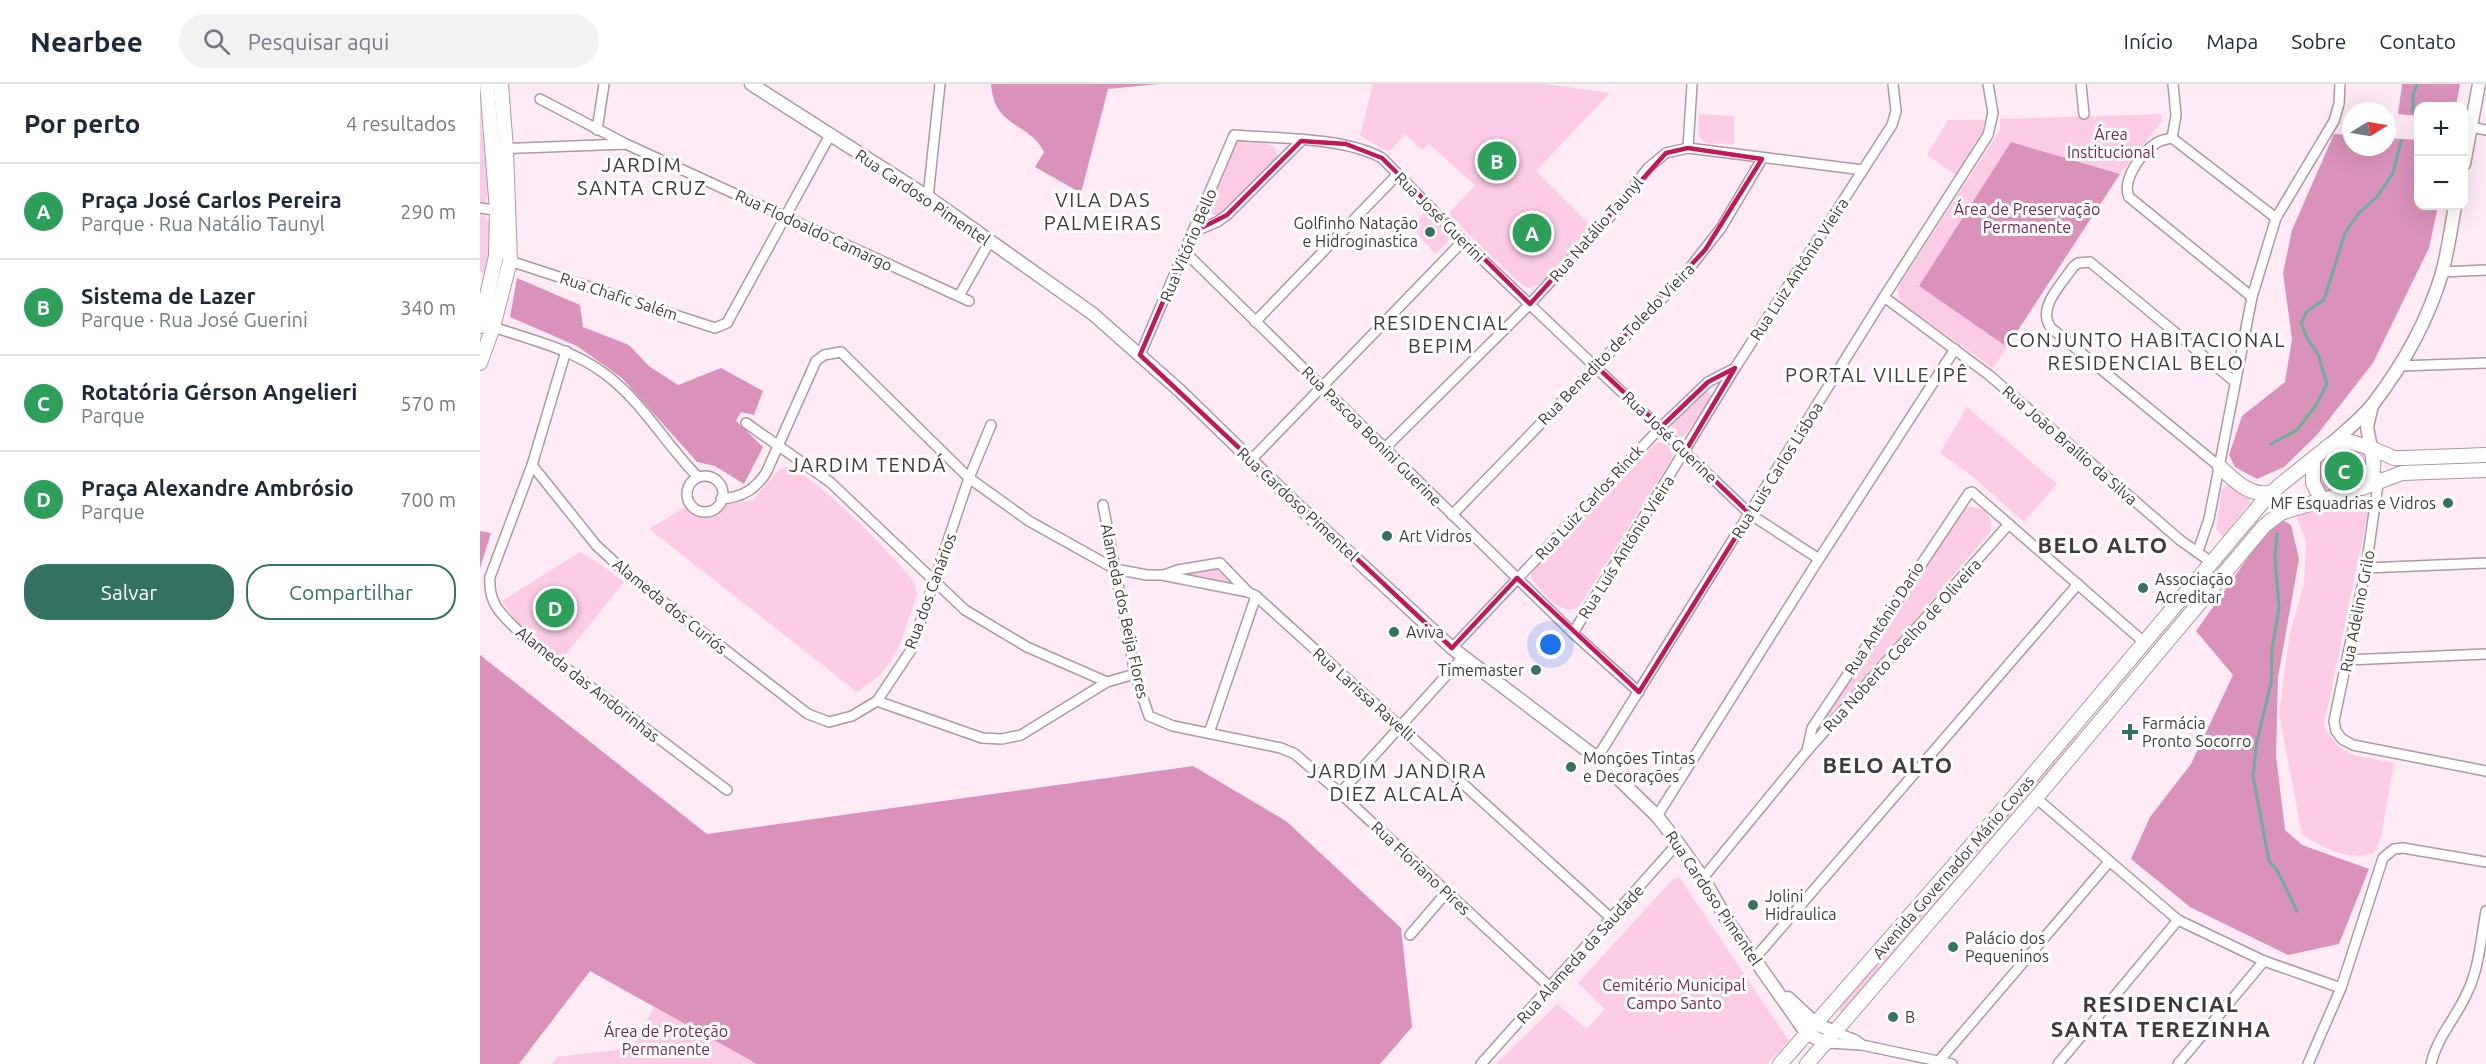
<!DOCTYPE html>
<html lang="pt">
<meta charset="utf-8">
<style>
:root{--surface:#fff;--page:#f2f2f3;--text:#1f2937;--muted:#747a83;--line:#e0e1e3;--accent:#347361}
body{margin:0;font-family:Ubuntu,sans-serif;background:var(--page);color:var(--text)}
.controls{position:absolute;right:18px;top:18px;display:grid;overflow:hidden;border-radius:12px;box-shadow:0 6px 24px #0002}
.controls button{width:54px;height:54px;display:grid;place-items:center;padding:0;border:0;border-bottom:2px solid var(--line);background:var(--surface);color:var(--text);font:30px sans-serif}
.compass{position:absolute;left:1862px;top:18px;width:54px;height:54px;border-radius:50%;background:var(--surface);box-shadow:0 6px 24px #0002;rotate:79deg}
.you{position:absolute;left:1071px;top:561px;width:21px;height:21px;margin:-15px;border:4px solid #fff;border-radius:50%;background:#1a73e8;box-shadow:0 0 0 9px #1a73e833}
.badge{display:grid;place-items:center;width:39px;height:39px;border-radius:50%;background:var(--accent);color:#fff;font-size:20px;font-weight:700}
.pin{position:absolute;translate:-50% -50%;border:3px solid #fff;box-shadow:0 2px 6px #0006}
.list{margin:0;padding:0;list-style:none}
h2{display:flex;justify-content:space-between;align-items:center;height:78px;margin:0;padding:0 24px;font-size:26px}
h2 small{font-size:20px;font-weight:400;color:var(--muted)}
.list li{display:grid;grid-template-columns:39px 1fr auto;gap:18px;align-items:center;box-sizing:border-box;height:96px;padding:0 24px;border-top:2px solid var(--line)}
.list b{display:block;font-size:22px;white-space:nowrap}
.list p{margin:0;font-size:20px;white-space:nowrap;color:var(--muted)}
.list em{font-size:20px;font-style:normal;color:var(--muted)}
.actions{display:flex;gap:12px;padding:18px 24px}
.actions a{flex:1;padding:14px 0;border:2px solid var(--accent);border-radius:24px;text-align:center;font-size:21px;color:var(--accent)}
.actions .main{background:var(--accent);color:#fff}
.icon{flex:none;width:33px;height:33px;fill:none;stroke:currentColor;stroke-width:2;stroke-linecap:round;stroke-linejoin:round}
.map{position:relative;flex:none;width:2006px;height:980px;overflow:hidden}
header{display:flex;align-items:center;gap:36px;box-sizing:border-box;height:84px;padding:0 30px;background:var(--surface);border-bottom:2px solid var(--line)}
header strong{font-size:28px}
nav{display:flex;gap:33px;margin-inline-start:auto;font-size:21px}
.search{width:420px;height:54px;background:var(--page);display:flex;align-items:center;gap:15px;box-sizing:border-box;padding:0 21px;border-radius:33px;color:var(--muted);font-size:22px}
main{display:flex}
aside{flex:1;background:var(--surface)}
.map>svg:first-child{display:block}
.green{fill:#fccce6}
.forest{fill:#da92bb}
.lines{fill:none;stroke-linecap:round;stroke-linejoin:round}
.stream{stroke:#6dad9a;stroke-width:3}
.minor-casing{stroke:#ae98a4;stroke-width:12}
.tertiary-casing{stroke:#ae98a4;stroke-width:15}
.secondary-casing{stroke:#ae98a4;stroke-width:16}
.minor{stroke:#fff;stroke-width:9}
.tertiary{stroke:#fff;stroke-width:12}
.secondary{stroke:#fff;stroke-width:14}
.marked{fill:none;stroke:#c2185b;stroke-width:4.5;stroke-linejoin:round}
.poi-dot{fill:#347361;stroke:#fff;stroke-width:2}
.labels{text-anchor:middle;dominant-baseline:central;stroke-width:6;stroke-linejoin:round;paint-order:stroke}
.park-label{font-size:16px;fill:#772459;stroke:#fff}
.street-label{font-size:16px;fill:#42393e;stroke:#fff}
.poi-label{font-size:16px;fill:#42393e;stroke:#fff;text-anchor:start}
.quarter-label{font-size:20px;letter-spacing:1.5px;fill:#42393e;stroke:#fff}
.district-label{font-size:22px;font-weight:bold;letter-spacing:1.5px;fill:#42393e;stroke:#fff}
</style>
<header>
<strong>Nearbee</strong>
<div class="search"><svg class="icon" aria-label="search" viewBox="0 0 24 24"><circle cx="10" cy="10" r="6"/><path d="M15 15l6 6"/></svg>Pesquisar aqui</div>
<nav><a>Início</a><a>Mapa</a><a>Sobre</a><a>Contato</a></nav>
</header>
<main>
<aside>
<h2>Por perto<small>4 resultados</small></h2>
<ul class="list">
<li><span class="badge" style="background:#2e9e5b">A</span><div><b>Praça José Carlos Pereira</b><p>Parque · Rua Natálio Taunyl</p></div><em>290 m</em></li>
<li><span class="badge" style="background:#2e9e5b">B</span><div><b>Sistema de Lazer</b><p>Parque · Rua José Guerini</p></div><em>340 m</em></li>
<li><span class="badge" style="background:#2e9e5b">C</span><div><b>Rotatória Gérson Angelieri</b><p>Parque</p></div><em>570 m</em></li>
<li><span class="badge" style="background:#2e9e5b">D</span><div><b>Praça Alexandre Ambrósio</b><p>Parque</p></div><em>700 m</em></li>
</ul>
<div class="actions"><a class="main">Salvar</a><a>Compartilhar</a></div>
</aside>
<div class="map">
<svg width="2006" height="980" viewBox="0 0 2006 980">
<rect width="100%" height="100%" fill="#ffebf6"/>
<g class="green">
<path d="M893,0H1065L1130,9L1056,87L1113,144L1059,201L1048,204L1041,200L991,153L969,129L995,101L949,60L942,66L925,50L909,68L880,52Z"/>
<path d="M0,18L8,108L6,121L0,120Z"/>
<path d="M1219,30L1254,32V60C1223,59 1217,65 1219,30Z"/>
<path d="M1681,30L1682,37L1640,90L1531,58L1439,202L1527,263L1513,284L1424,221C1418,214 1416,209 1420,200L1520,46V35Z"/>
<path d="M1468,36H1505L1502,49L1476,91L1447,71Z"/>
<path d="M762,54C775,57 803,57 796,76L742,130L731,131L725,124L755,59Z"/>
<path d="M946,127L970,153L967,159L955,170L931,142Z"/>
<path d="M0,129C17,136 12,174 6,189L0,188Z"/>
<path d="M1226,307L1230,310L1231,315L1205,352H1196L1191,342Z"/>
<path d="M1487,323L1577,400L1544,438L1492,392L1460,369Z"/>
<path d="M1183,358L1192,366V374L1099,523C1079,533 1066,510 1053,497L1051,491L1053,485L1176,359Z"/>
<path d="M1869,362L1886,369L1891,378L1882,398L1846,410L1838,403L1839,380L1857,364Z"/>
<path d="M306,383C331,386 416,474 434,498L437,511L420,560L409,580L398,593L377,608L169,445L205,423C225,435 226,427 245,421C254,418 264,419 273,416L296,388Z"/>
<path d="M1750,401L1769,413L1770,418L1744,452H1742L1736,445L1742,405Z"/>
<path d="M1872,413H1884L1890,419L1844,641C1860,675 1881,672 1914,679L1901,753L1894,769C1868,778 1844,764 1822,751L1799,628L1810,549L1824,500L1826,457L1816,432L1828,426Z"/>
<path d="M1491,423C1505,423 1513,433 1511,447L1343,644H1339L1337,640L1485,424Z"/>
<path d="M100,468L119,479L144,498L82,575C59,558 37,542 22,517Z"/>
<path d="M736,480L753,498L751,501L704,493L703,489Z"/>
<path d="M1594,650L1598,654L1363,928L1358,925Z"/>
<path d="M1199,793L1309,957L1287,980H1016L1077,920L1107,945L1125,925L1098,899L1193,795Z"/>
<path d="M174,923L277,980H72L77,973L152,964Z"/>
</g>
<g class="forest">
<path d="M511,0H679L628,5L601,109L555,83L564,68C550,38 514,45 511,0Z"/>
<path d="M1922,0H1980L1976,22H1938V32L1918,30Z"/>
<path d="M1854,50L1871,51V63H1907V54L1938,56V122H1958L1949,164L1893,279L1836,352L1804,383L1777,395L1755,383L1749,371L1762,332L1805,298L1812,255L1803,189L1812,146Z"/>
<path d="M1531,58L1640,90L1527,263L1439,202Z"/>
<path d="M37,194L100,221L103,243L149,261L169,282L198,301L241,284L283,307L274,331L261,328L256,337L283,363L264,400L235,382L217,378L142,294L97,262L30,233Z"/>
<path d="M1802,436L1811,441L1819,475L1798,593L1796,672L1805,746L1822,761L1889,785L1859,860L1808,871L1710,823L1651,775L1670,733L1711,680L1753,591L1716,547L1791,441Z"/>
<path d="M0,447L11,449L0,484Z"/>
<path d="M0,571L227,750L713,682L806,737L921,844L932,943L900,980H277L110,887L39,980H0Z"/>
</g>
<g class="lines">
<g class="stream">
<path d="M1933,28V11L1937,0"/>
<path d="M1791,360L1817,346L1836,321L1847,300L1838,270L1828,256L1821,239L1827,227L1844,216L1865,149L1878,130L1897,113L1913,89L1921,57"/>
<path d="M1797,450L1795,473L1799,524L1792,565L1791,599L1777,657L1773,692L1789,777L1797,786L1817,827"/>
</g>
<defs>
<g id="minor">
<path d="M1601,0L1604,30"/>
<path d="M60,15L144,59"/>
<path d="M1991,43L2006,46"/>
<path d="M117,46L124,0"/>
<path d="M1692,54L1696,31L1693,0"/>
<path d="M1208,64L1212,0"/>
<path d="M14,65L146,60L489,217"/>
<path d="M448,113L460,0"/>
<path d="M0,124L21,127"/>
<path d="M713,148L737,138L747,131L821,57"/>
<path d="M705,168L1093,549L1159,608"/>
<path d="M30,177L235,244L247,239L350,51"/>
<path d="M1962,188L2006,186"/>
<path d="M479,212L510,157"/>
<path d="M1404,213L1509,291L1700,456L1731,478"/>
<path d="M1772,213L1649,113C1641,96 1663,66 1678,58C1682,56 1688,55 1692,54L1796,134"/>
<path d="M775,238L918,90"/>
<path d="M10,242C49,255 92,265 125,290C162,317 186,361 218,393"/>
<path d="M86,267L52,381L10,493C8,522 23,531 42,551L247,706"/>
<path d="M660,271L754,51C799,55 864,53 902,74L983,157L1270,430L1339,475"/>
<path d="M1919,282L2006,279"/>
<path d="M266,339L350,398L485,526L547,563L627,598"/>
<path d="M905,364L1050,220L1128,135L1168,84L1186,69L1208,64L1383,86"/>
<path d="M771,376L983,157"/>
<path d="M52,381L116,461L146,489L328,630L349,638L372,632L397,617L431,566L489,394L511,341"/>
<path d="M1740,383L1571,244C1556,224 1582,200 1593,183L1598,179L1610,178L1755,298"/>
<circle cx="225" cy="410" r="18"/>
<path d="M1899,393L1886,484L1854,637L1856,647L1862,655L1873,661L2006,687"/>
<path d="M241,415C263,413 274,406 286,389L336,277L344,271L361,268L489,394L549,437L635,485L667,491H682L768,508L776,512L1132,835"/>
<path d="M623,421L655,590L669,632L693,642L801,664L815,670L860,709L1071,904"/>
<path d="M972,431L1202,194L1241,144L1282,75"/>
<path d="M1718,467L1729,435L1772,213L1796,134L1854,37L1859,20L1860,0"/>
<path d="M1886,484L2006,479"/>
<path d="M684,491L698,486L740,479L768,508"/>
<path d="M1093,549L1255,284L1412,41L1416,27L1413,0"/>
<path d="M972,564L1181,343L1228,298L1255,284"/>
<path d="M1867,576L2006,570"/>
<path d="M397,617L502,654L522,655L541,651L627,598L655,590"/>
<path d="M729,649L776,512"/>
<path d="M1327,667L1332,644L1489,409L1492,408L1665,559"/>
<path d="M1117,674L1404,213L1508,51L1513,29L1508,0"/>
<path d="M860,709L983,573"/>
<path d="M1556,714L1698,836L1784,877L1861,904"/>
<path d="M1177,732L1339,475L1475,265"/>
<path d="M1223,794L1327,667L1529,440"/>
<path d="M930,851L966,809"/>
<path d="M1275,874L1598,500"/>
<path d="M1355,948L1376,956L1382,961"/>
<path d="M1347,959L1382,961L1472,980"/>
<path d="M1458,978L1629,778"/>
<path d="M1001,980L1198,759"/>
<path d="M1578,980L1698,836"/>
<path d="M1698,980L1784,877"/>
<path d="M1828,980L1861,904L1903,774L1914,765L1923,764L2006,778"/>
<path d="M1951,980C1957,953 1976,934 1987,909C1999,885 2001,854 2006,827"/>
</g>
<g id="tertiary">
<path d="M271,0L448,113L613,230L700,307L816,420L972,564L1117,674L1177,732L1198,759L1223,794L1247,836L1327,950L1347,959"/>
<path d="M1984,80L1999,0"/>
<path d="M1850,361C1864,348 1881,335 1893,320C1923,281 1948,236 1962,189C1968,167 1971,144 1975,122"/>
<path d="M1891,364L1887,343L1892,321"/>
<path d="M1308,914L1336,940L1355,948"/>
</g>
<g id="secondary">
<path d="M0,242L16,172L17,126L7,0"/>
<path d="M0,279L13,243L30,177L26,65L21,0"/>
<path d="M1891,364L1914,374H1923L2006,371"/>
<path d="M1740,383C1755,397 1771,414 1793,408"/>
<path d="M1882,404L1922,389L2006,386"/>
<path d="M1300,980L1545,700L1780,421L1799,402L1850,361L1871,358L1891,364C1902,402 1873,408 1842,416L1833,399V377"/>
<path d="M1327,980L1556,714L1784,442L1801,429L1842,416"/>
</g>
</defs>
<use href="#minor" class="minor-casing"/>
<use href="#tertiary" class="tertiary-casing"/>
<use href="#secondary" class="secondary-casing"/>
<use href="#minor" class="minor"/>
<use href="#tertiary" class="tertiary"/>
<use href="#secondary" class="secondary"/>
</g>
<path class="marked" d="M821,57L866,60L902,74L1050,220L1186,69L1208,64L1282,75L1225,166L1116,282L1181,343L1228,298L1255,284L1205,368L1270,430L1159,608L1037,494L972,564L660,271L713,148L747,131Z"/>
<g class="poi-dot">
<circle cx="950" cy="148" r="6"/>
<circle cx="1968" cy="419" r="6"/>
<circle cx="907" cy="452" r="6"/>
<circle cx="1663" cy="504" r="6"/>
<circle cx="914" cy="548" r="6"/>
<circle cx="1056" cy="586" r="6"/>
<path d="M1647 639h6v6h6v6h-6v6h-6v-6h-6v-6h6z"/>
<circle cx="1091" cy="683" r="6"/>
<circle cx="1273" cy="821" r="6"/>
<circle cx="1473" cy="863" r="6"/>
<circle cx="1413" cy="933" r="6"/>
</g>
<g class="labels">
<g class="park-label">
<text x="1631" y="50">Área<tspan x="1631" dy="18">Institucional</tspan></text>
<text x="1547" y="125">Área de Preservação<tspan x="1547" dy="18">Permanente</tspan></text>
<text x="1194" y="901">Cemitério Municipal<tspan x="1194" dy="18">Campo Santo</tspan></text>
<text x="186" y="947">Área de Proteção<tspan x="186" dy="18">Permanente</tspan></text>
</g>
<g class="street-label">
<text transform="translate(443 113) rotate(34)">Rua Cardoso Pimentel</text>
<text transform="translate(960 133) rotate(45)">Rua José Guerini</text>
<text transform="translate(1116 145) rotate(-49)">Rua Natálio Taunyl</text>
<text transform="translate(334 146) rotate(25)">Rua Flodoaldo Camargo</text>
<text transform="translate(708 161) rotate(-67)">Rua Vitório Bello</text>
<text transform="translate(1319 185) rotate(-57)">Rua Luiz Antônio Vieira</text>
<text transform="translate(139 212) rotate(18)">Rua Chafic Salém</text>
<text transform="translate(1136 260) rotate(-46)">Rua Benedito de Toledo Vieira</text>
<text transform="translate(892 352) rotate(45)">Rua Pascoa Bonini Guerine</text>
<text transform="translate(1190 353) rotate(44)">Rua José Guerine</text>
<text transform="translate(1590 361) rotate(41)">Rua João Braílio da Silva</text>
<text transform="translate(1297 386) rotate(-58)">Rua Luis Carlos Lisboa</text>
<text transform="translate(1109 418) rotate(-47)">Rua Luiz Carlos Rinck</text>
<text transform="translate(818 420) rotate(43)">Rua Cardoso Pimentel</text>
<text transform="translate(1146 463) rotate(-58)">Rua Luís Antônio Vieira</text>
<text transform="translate(450 507) rotate(-70)">Rua dos Canários</text>
<text transform="translate(190 522) rotate(39)">Alameda dos Curiós</text>
<text transform="translate(645 527) rotate(78)">Alameda dos Beija Flores</text>
<text transform="translate(1877 527) rotate(-79)">Rua Adelino Grilo</text>
<text transform="translate(1404 534) rotate(-57)">Rua Antônio Dario</text>
<text transform="translate(1422 561) rotate(-48)">Rua Noberto Coelho de Oliveira</text>
<text transform="translate(108 600) rotate(38)">Alameda das Andorinhas</text>
<text transform="translate(884 610) rotate(42)">Rua Larissa Ravelli</text>
<text transform="translate(1473 783) rotate(-49)">Avenida Governador Mário Covas</text>
<text transform="translate(941 784) rotate(43)">Rua Floriano Pires</text>
<text transform="translate(1234 814) rotate(56)">Rua Cardoso Pimentel</text>
<text transform="translate(1100 870) rotate(-48)">Rua Alameda da Saudade</text>
</g>
<g class="poi-label">
<text x="938" y="139" text-anchor="end">Golfinho Natação<tspan x="938" dy="18">e Hidroginastica</tspan></text>
<text x="1956" y="419" text-anchor="end">MF Esquadrias e Vidros</text>
<text x="919" y="452">Art Vidros</text>
<text x="1675" y="495">Associação<tspan x="1675" dy="18">Acreditar</tspan></text>
<text x="926" y="548">Aviva</text>
<text x="1044" y="586" text-anchor="end">Timemaster</text>
<text x="1662" y="639">Farmácia<tspan x="1662" dy="18">Pronto Socorro</tspan></text>
<text x="1103" y="674">Monções Tintas<tspan x="1103" dy="18">e Decorações</tspan></text>
<text x="1285" y="812">Jolini<tspan x="1285" dy="18">Hidraulica</tspan></text>
<text x="1485" y="854">Palácio dos<tspan x="1485" dy="18">Pequeninos</tspan></text>
<text x="1425" y="933">B</text>
</g>
<g class="quarter-label">
<text x="162" y="80">JARDIM<tspan x="162" dy="23">SANTA CRUZ</tspan></text>
<text x="623" y="115">VILA DAS<tspan x="623" dy="23">PALMEIRAS</tspan></text>
<text x="961" y="238">RESIDENCIAL<tspan x="961" dy="23">BEPIM</tspan></text>
<text x="1666" y="255">CONJUNTO HABITACIONAL<tspan x="1666" dy="23">RESIDENCIAL BELO</tspan></text>
<text x="1397" y="290">PORTAL VILLE IPÊ</text>
<text x="388" y="380">JARDIM TENDÁ</text>
<text x="917" y="686">JARDIM JANDIRA<tspan x="917" dy="23">DIEZ ALCALÁ</tspan></text>
</g>
<g class="district-label">
<text x="1623" y="460">BELO ALTO</text>
<text x="1408" y="680">BELO ALTO</text>
<text x="1681" y="919">RESIDENCIAL<tspan x="1681" dy="25">SANTA TEREZINHA</tspan></text>
</g>
</g>
</svg>
<div class="controls">
<button>+</button>
<button>−</button>
</div>
<svg class="compass" viewBox="-18 -18 36 36"><path d="M0-13l5 13h-10z" fill="#e53935"/><path d="M0 13l5-13h-10z" fill="#747a83"/></svg>
<div class="you"></div>
<div class="pin badge" style="left:1052px;top:149px;background:#2e9e5b">A</div>
<div class="pin badge" style="left:1017px;top:77px;background:#2e9e5b">B</div>
<div class="pin badge" style="left:1864px;top:387px;background:#2e9e5b">C</div>
<div class="pin badge" style="left:75px;top:524px;background:#2e9e5b">D</div>
</div>
</main>
